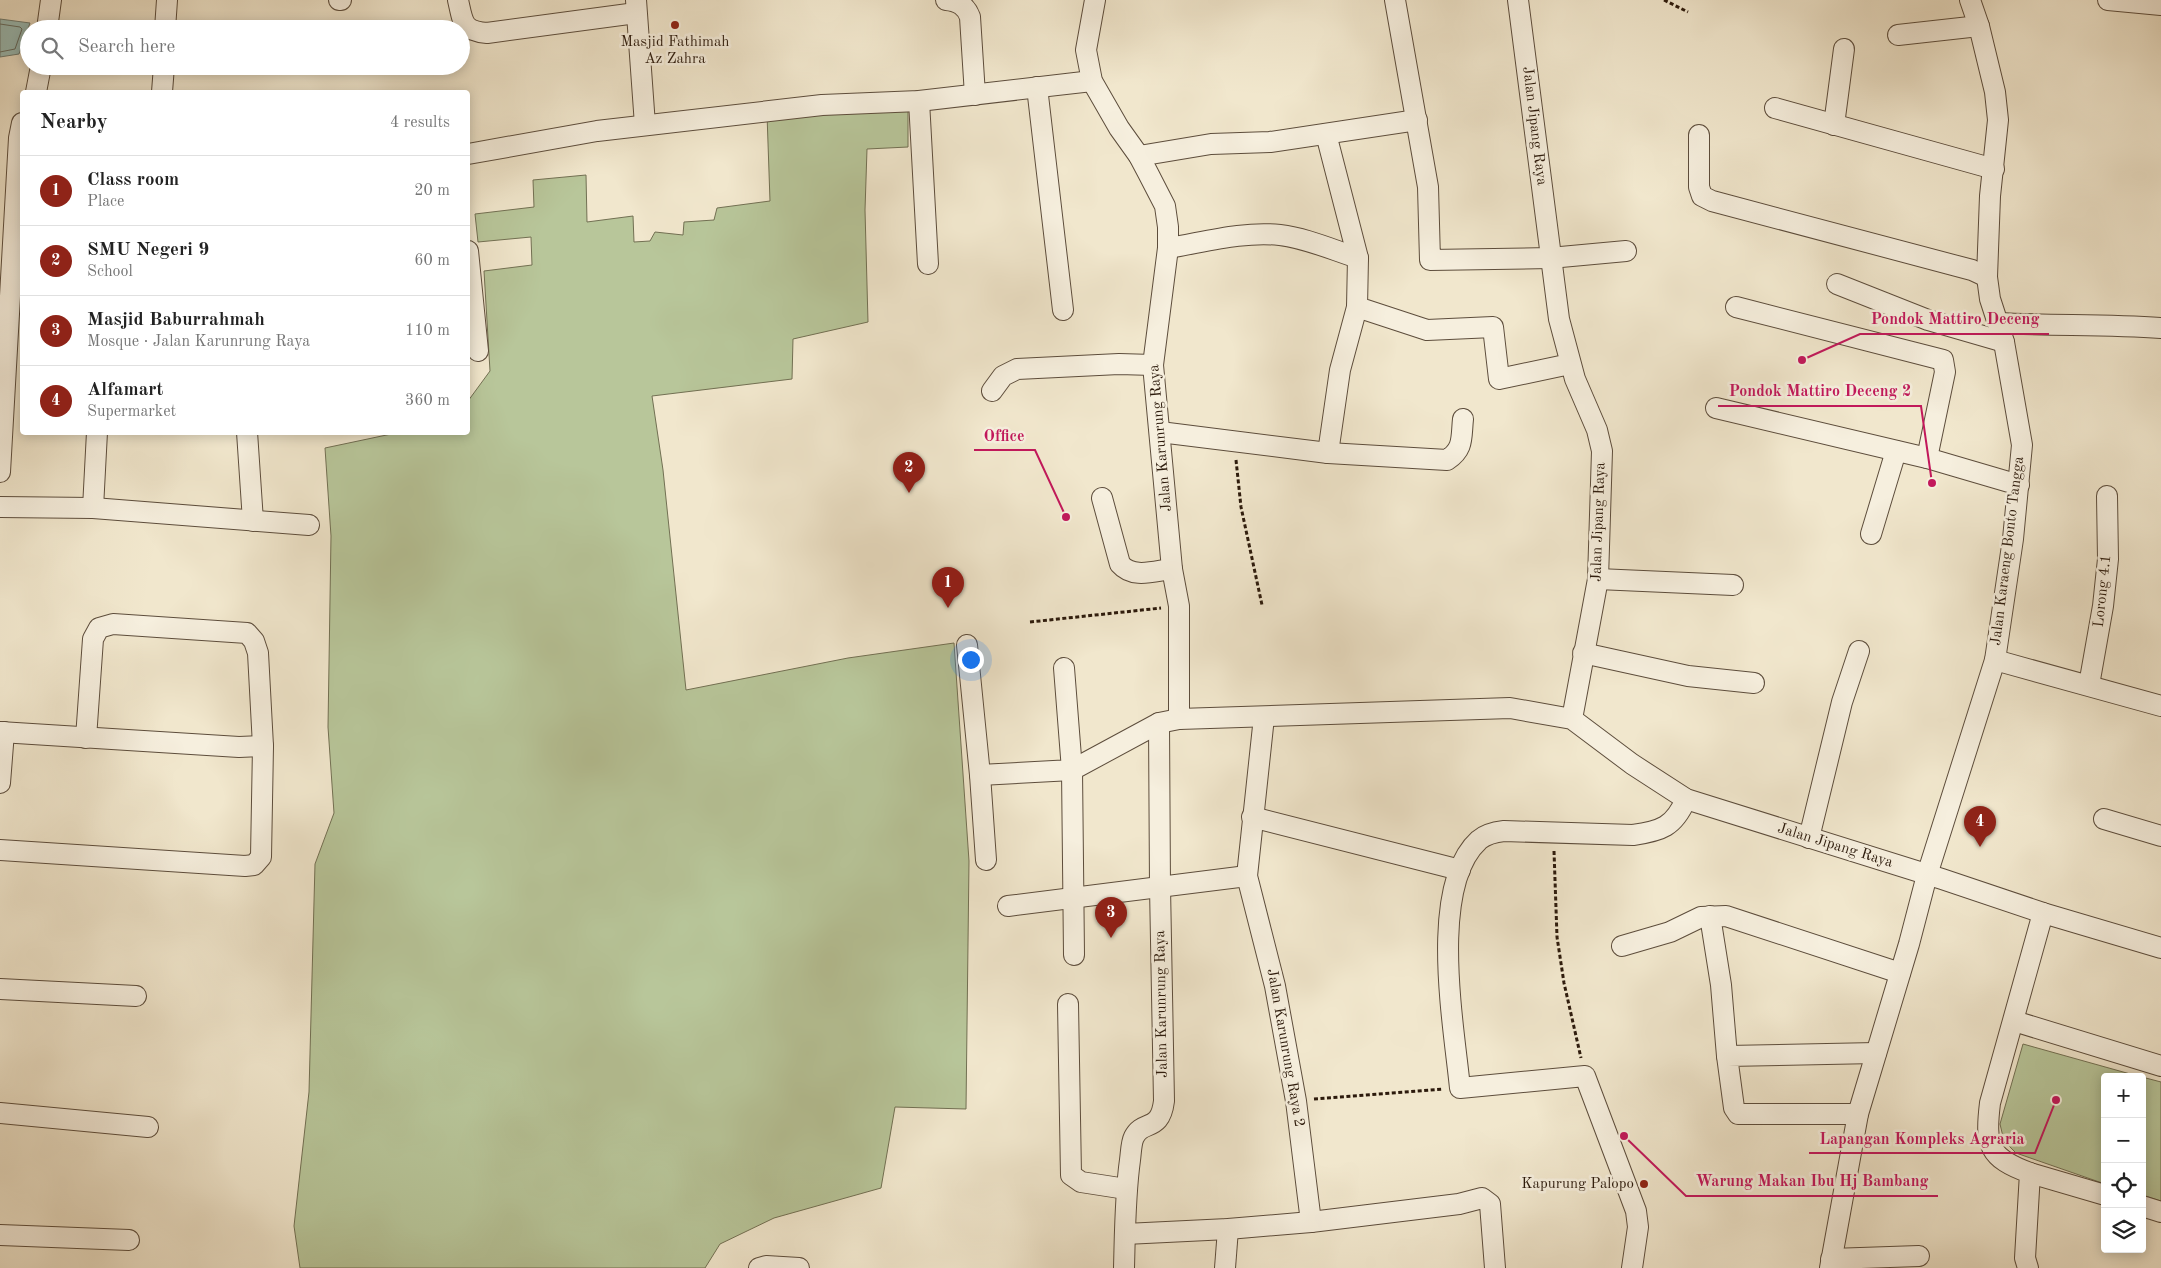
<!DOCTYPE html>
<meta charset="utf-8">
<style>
:root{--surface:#fff;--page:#f6f6f6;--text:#222;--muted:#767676;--line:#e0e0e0;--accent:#8f2418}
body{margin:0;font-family:"Old Standard TT",serif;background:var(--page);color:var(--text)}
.controls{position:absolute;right:15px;bottom:15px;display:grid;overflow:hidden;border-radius:5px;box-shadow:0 2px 12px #0003}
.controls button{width:45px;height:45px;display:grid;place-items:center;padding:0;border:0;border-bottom:1px solid var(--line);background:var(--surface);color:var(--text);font:25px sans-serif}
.you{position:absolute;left:970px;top:659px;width:18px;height:18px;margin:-12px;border:4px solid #fff;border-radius:50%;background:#1a73e8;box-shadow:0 0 0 8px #1a73e833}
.badge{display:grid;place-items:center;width:32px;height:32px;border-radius:50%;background:var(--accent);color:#fff;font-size:16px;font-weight:700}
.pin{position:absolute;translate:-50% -41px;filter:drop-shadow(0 1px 2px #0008)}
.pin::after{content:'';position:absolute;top:26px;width:18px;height:15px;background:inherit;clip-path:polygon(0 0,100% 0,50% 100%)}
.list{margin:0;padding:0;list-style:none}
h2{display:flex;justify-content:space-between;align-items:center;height:65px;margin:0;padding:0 20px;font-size:21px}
h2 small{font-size:16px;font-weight:400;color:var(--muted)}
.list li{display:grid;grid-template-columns:32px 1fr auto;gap:15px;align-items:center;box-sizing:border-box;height:70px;padding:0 20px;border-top:1px solid var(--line)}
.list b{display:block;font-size:19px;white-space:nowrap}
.list p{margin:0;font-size:16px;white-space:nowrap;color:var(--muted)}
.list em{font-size:16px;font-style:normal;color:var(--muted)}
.icon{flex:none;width:28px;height:28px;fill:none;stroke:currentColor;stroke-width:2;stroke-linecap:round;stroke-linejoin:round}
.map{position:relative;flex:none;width:2161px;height:1268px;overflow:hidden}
.search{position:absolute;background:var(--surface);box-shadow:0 2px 12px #0003;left:20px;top:20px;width:450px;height:55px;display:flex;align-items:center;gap:12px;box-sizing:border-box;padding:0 18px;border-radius:28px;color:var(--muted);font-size:19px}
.panel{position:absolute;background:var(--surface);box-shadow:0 2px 12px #0003;left:20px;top:90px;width:450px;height:345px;border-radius:5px}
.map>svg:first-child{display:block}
.green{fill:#b8c69a;stroke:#727053}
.water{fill:#9bbfb9;stroke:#6f7d74}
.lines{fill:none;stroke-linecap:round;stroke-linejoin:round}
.shore{stroke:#646c62;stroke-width:1}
.minor-casing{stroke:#5d4d3c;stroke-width:22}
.path{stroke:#2c1a0c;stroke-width:3;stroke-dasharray:4 2.5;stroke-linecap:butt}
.minor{stroke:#f6efde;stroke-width:20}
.poi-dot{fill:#8f2418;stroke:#f6efde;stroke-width:2}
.labels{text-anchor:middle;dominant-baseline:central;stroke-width:5;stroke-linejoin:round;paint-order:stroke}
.poi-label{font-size:15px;fill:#2c1a0c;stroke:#f6efde}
.street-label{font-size:15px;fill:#2c1a0c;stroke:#f6efde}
.leader{fill:none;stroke:#c2185b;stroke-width:2}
.callout-dot{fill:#c2185b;stroke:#f6efde;stroke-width:2}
.callout-label{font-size:16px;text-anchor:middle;font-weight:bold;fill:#c2185b;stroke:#f6efde;stroke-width:5;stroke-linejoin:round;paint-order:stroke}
</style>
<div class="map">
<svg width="2161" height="1268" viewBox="0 0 2161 1268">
<rect width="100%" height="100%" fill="#f1e7cd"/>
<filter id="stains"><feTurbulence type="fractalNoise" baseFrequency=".004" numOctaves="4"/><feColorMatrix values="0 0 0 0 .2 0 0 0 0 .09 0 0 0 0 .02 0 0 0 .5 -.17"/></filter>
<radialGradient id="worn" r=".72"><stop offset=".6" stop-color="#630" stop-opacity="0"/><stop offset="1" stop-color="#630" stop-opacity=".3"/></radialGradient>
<g class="green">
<path d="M908,102V147L867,149L865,210L868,322L793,339L792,379L652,396L663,470L686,690L848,658L954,643L969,861L966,1109L895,1107L881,1188L774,1218L720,1244L705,1268H300L294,1226L309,1092L315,864L334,813L328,727L331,536L325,448L396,433L468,432V401L490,371L484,271L532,265L531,237L478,242L475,214L534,207L533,180L586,175L587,222L633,216L634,242L650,241L655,232L683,235L684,222L714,220L717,208L770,201L767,114Z"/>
<path d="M2023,1044L2141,1077H2105V1184L2016,1153L2004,1141L2000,1124Z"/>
<path d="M2142,1077L2161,1082V1201L2142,1195Z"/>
</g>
<path class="water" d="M0,19L30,23L19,54L0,57Z"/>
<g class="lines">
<path class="shore" d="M0,24L20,27L22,29L15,49L0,52"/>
<defs>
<g id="minor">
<path d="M339,0H341"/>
<path d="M458,0C463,22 462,31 487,33L636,13"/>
<path d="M636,0L645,125"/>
<path d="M946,0C958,1 966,6 970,17L975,95"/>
<path d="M1095,0L1086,50L1092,81L1119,128L1139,156L1148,173L1165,206L1168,227V248L1153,365L1172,569L1179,606V719"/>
<path d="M1395,0L1428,187L1430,260L1550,258L1626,251"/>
<path d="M1518,0L1559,319L1575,379L1597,430L1602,451L1598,579L1572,719"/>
<path d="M2108,0L2161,5"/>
<path d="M47,29L51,0"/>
<path d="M165,29L167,0"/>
<path d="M1898,35L1979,26"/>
<path d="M1037,87L1063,310"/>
<path d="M36,92L41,66"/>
<path d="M162,92L164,66"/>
<path d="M919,101L928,264"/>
<path d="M1775,108L1994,169"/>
<path d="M1834,125L1844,49"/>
<path d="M1326,134L1358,258L1357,307L1427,330L1493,327L1499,379L1570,364"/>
<path d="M1699,135V187L1702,196L1712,201L1972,270L1987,277"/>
<path d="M468,154L597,131L822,105L919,101L1092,81"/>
<path d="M1139,156L1211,144L1270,142L1417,120"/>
<path d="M1168,248C1205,242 1243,231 1280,235C1306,238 1333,250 1358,258"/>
<path d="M468,251L478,351"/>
<path d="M1837,284L1928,320L2004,342"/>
<path d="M1736,307L1943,360L1945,372L1927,458"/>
<path d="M1998,323C2052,326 2107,324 2161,328"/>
<path d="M992,391L1003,376L1017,369L1119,364L1153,365"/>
<path d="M1716,408L1927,458L2019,485"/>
<path d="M247,432L253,521"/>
<path d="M1160,432L1328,453L1447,460C1464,449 1461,438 1463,419"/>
<path d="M1328,453L1340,370L1357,307"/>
<path d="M0,472L19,138L22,123"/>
<path d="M1102,498L1120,564C1133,579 1154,571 1172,569"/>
<path d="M0,507L93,508L309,525"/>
<path d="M93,508L97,432"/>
<path d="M1871,534L1896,451"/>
<path d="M1598,579L1733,585"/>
<path d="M967,645L980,775L986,860"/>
<path d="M1583,653L1688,676L1754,683"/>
<path d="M1995,660L2161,706"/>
<path d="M2089,685L2103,606L2108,559L2107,496"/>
<path d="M1264,717L1247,876L1275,986L1296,1101L1311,1222"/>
<path d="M0,732L239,747L263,746"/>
<path d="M980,775L1072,770L1064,668"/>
<path d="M0,783L4,732"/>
<path d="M1252,817L1460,870"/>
<path d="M2104,819L2161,836"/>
<path d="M1809,838L1842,702L1859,651"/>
<path d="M0,850L245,866L254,865L261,857L263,746L258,653L254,641L247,633L113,624L99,628L93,639L86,738"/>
<path d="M1008,906L1247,876"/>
<path d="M1710,916L1721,985L1727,1056"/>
<path d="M1622,946L1670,932L1701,917L1726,916L1900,973"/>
<path d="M1074,955L1072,770L1159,723L1179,719L1510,708L1572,719L1632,764L1686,799L1942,879L2043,913L2161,948"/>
<path d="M0,989L136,996"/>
<path d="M1068,1004L1071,1175L1081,1182L1126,1189"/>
<path d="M2014,1021L2161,1066"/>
<path d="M0,1113L148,1127"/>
<path d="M1858,1114H1738L1734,1108L1727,1056L1876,1053"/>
<path d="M2030,1173L2105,1195"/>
<path d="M2142,1206L2161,1212"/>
<path d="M1125,1234L1228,1229L1311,1222L1459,1204L1482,1198L1490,1204L1495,1268"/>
<path d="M0,1235L129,1240"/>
<path d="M1831,1259L1919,1256"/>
<path d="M759,1268L766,1266L799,1268"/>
<path d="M1124,1268C1125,1232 1125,1196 1130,1160C1131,1153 1131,1143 1134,1137C1143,1119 1160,1133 1164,1101L1160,887L1159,723"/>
<path d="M1225,1268L1228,1229"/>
<path d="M1632,1268L1638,1227L1636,1211L1585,1076L1460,1088C1454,1026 1428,886 1479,840C1486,834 1495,832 1504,831L1633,835C1661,831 1674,827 1686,799"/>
<path d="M1830,1268L1858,1114L1909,944L1927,875L1995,660L2013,539L2022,445L2004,342L1990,299L1987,277L1990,196L1998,120L1995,92L1979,26L1970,0"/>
<path d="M2028,1268L2025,1258L2030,1173C1988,1158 1985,1145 1990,1103L2043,913"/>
</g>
</defs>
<use href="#minor" class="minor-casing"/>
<g class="path">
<path d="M1664,0L1688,12"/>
<path d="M1236,460L1241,507L1262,605"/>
<path d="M1030,622L1161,608"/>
<path d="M1554,851L1557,937L1564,983L1581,1058"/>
<path d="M1314,1099L1443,1089"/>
</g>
<use href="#minor" class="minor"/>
</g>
<g class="poi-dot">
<circle cx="675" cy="25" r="5"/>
<circle cx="1644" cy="1184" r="5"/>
</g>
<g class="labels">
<g class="poi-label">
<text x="675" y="42">Masjid Fathimah<tspan x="675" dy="17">Az Zahra</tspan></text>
<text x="1634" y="1184" text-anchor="end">Kapurung Palopo</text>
</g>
<g class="street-label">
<text transform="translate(1534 126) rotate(83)">Jalan Jipang Raya</text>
<text transform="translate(1161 438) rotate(-95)">Jalan Karunrung Raya</text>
<text transform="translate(1599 522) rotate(-88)">Jalan Jipang Raya</text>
<text transform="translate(2008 551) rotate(-83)">Jalan Karaeng Bonto Tangga</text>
<text transform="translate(2103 591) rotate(-84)">Lorong 4.1</text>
<text transform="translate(1835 846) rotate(17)">Jalan Jipang Raya</text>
<text transform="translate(1162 1004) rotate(-91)">Jalan Karunrung Raya</text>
<text transform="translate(1285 1048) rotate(80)">Jalan Karunrung Raya 2</text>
</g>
</g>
<path class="leader" d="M1802 360L1860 334H2049M1932 483L1921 406H1718M1066 517L1035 450H974M2056 1100L2035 1153H1809M1624 1136L1686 1196H1938"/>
<g class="callout-dot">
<circle cx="1802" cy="360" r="5"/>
<circle cx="1932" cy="483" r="5"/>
<circle cx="1066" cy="517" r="5"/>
<circle cx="2056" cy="1100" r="5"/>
<circle cx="1624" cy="1136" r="5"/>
</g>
<g class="callout-label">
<text x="1955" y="324">Pondok Mattiro Deceng</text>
<text x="1820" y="396">Pondok Mattiro Deceng 2</text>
<text x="1004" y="441">Office</text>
<text x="1922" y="1144">Lapangan Kompleks Agraria</text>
<text x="1812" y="1186">Warung Makan Ibu Hj Bambang</text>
</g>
<rect width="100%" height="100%" filter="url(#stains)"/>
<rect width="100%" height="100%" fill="url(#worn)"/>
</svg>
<div class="controls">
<button>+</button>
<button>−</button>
<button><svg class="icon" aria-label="locate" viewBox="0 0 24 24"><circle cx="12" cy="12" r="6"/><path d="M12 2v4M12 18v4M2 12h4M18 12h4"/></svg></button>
<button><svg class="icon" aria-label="layers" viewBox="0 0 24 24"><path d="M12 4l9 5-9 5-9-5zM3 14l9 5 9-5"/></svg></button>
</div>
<div class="you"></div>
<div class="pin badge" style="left:948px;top:608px">1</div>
<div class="pin badge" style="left:909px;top:493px">2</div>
<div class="pin badge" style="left:1111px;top:938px">3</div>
<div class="pin badge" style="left:1980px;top:847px">4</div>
<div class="search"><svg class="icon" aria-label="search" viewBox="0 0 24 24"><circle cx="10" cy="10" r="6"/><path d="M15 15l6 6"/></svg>Search here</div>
<section class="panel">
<h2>Nearby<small>4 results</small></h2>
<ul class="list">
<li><span class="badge">1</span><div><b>Class room</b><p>Place</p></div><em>20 m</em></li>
<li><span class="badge">2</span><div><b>SMU Negeri 9</b><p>School</p></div><em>60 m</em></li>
<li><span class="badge">3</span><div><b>Masjid Baburrahmah</b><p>Mosque · Jalan Karunrung Raya</p></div><em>110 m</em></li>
<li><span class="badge">4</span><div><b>Alfamart</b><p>Supermarket</p></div><em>360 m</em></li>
</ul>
</section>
</div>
